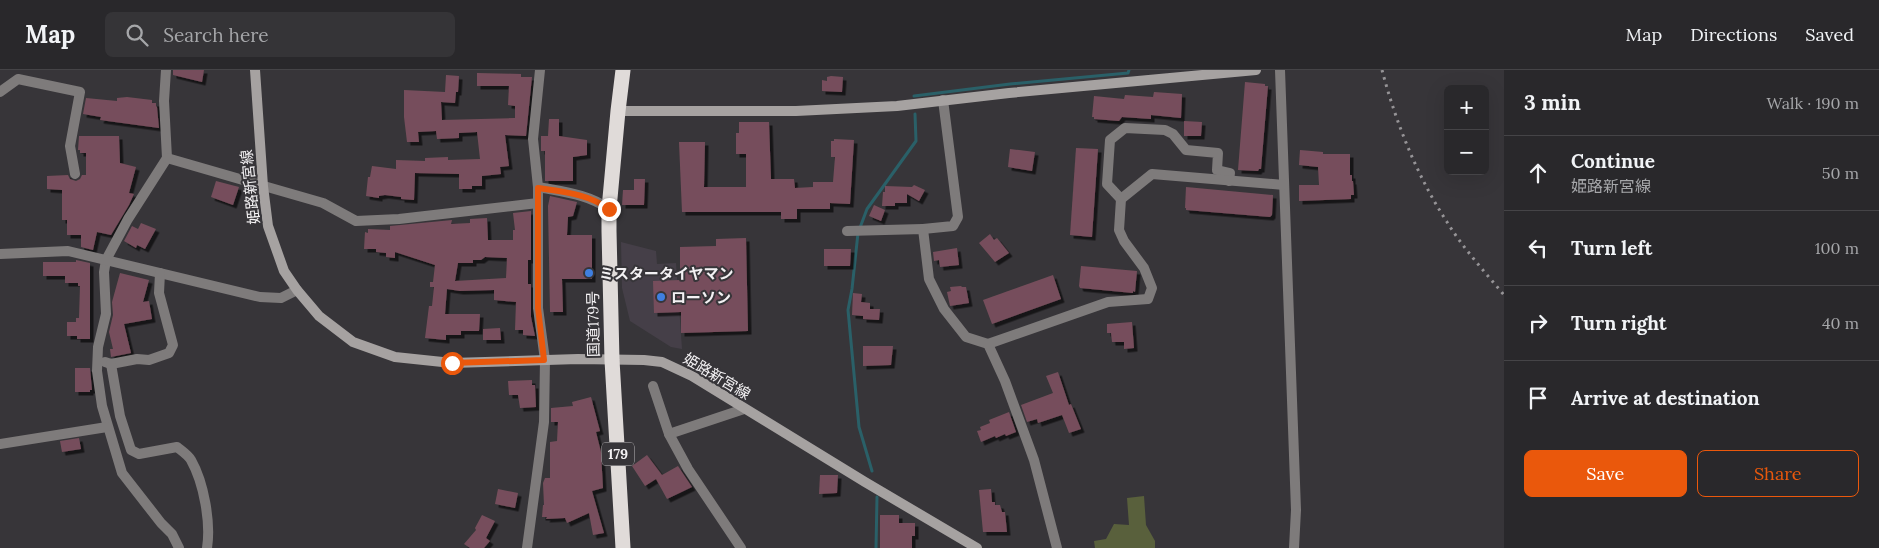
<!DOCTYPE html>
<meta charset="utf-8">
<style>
:root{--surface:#29282b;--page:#353437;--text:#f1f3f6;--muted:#a5a6a9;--line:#454447;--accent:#ea580c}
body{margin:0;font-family:Lora,"Noto Sans JP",serif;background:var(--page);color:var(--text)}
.controls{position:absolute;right:15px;top:15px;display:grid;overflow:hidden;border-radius:8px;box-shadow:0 5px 20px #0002}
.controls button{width:45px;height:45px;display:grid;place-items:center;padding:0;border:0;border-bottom:1px solid var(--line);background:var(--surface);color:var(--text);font:25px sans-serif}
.stop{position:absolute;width:15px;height:15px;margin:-11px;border:4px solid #ea580c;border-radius:50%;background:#fff}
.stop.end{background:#ea580c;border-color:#fff;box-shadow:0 1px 5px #0008}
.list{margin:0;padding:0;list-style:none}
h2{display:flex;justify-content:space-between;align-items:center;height:65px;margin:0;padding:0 20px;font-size:21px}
h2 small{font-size:16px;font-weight:400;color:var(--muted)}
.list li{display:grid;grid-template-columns:32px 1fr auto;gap:15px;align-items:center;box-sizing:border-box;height:75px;padding:0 20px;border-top:1px solid var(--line)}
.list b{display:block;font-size:19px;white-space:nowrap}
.list p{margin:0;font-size:16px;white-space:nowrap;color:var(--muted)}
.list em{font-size:16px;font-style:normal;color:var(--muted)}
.actions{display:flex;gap:10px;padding:15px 20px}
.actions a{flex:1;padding:11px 0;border:1px solid var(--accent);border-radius:8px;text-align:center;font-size:18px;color:var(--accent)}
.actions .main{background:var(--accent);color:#fff}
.icon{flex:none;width:28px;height:28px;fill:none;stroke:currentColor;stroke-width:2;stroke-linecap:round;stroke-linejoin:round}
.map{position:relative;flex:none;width:1504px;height:478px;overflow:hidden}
header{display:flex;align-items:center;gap:30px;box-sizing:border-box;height:70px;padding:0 25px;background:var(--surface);border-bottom:1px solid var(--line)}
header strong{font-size:24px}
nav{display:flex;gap:28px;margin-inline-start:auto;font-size:18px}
.search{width:350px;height:45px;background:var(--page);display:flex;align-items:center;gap:12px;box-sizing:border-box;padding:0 18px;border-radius:8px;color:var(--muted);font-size:19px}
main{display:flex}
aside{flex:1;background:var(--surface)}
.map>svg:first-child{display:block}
.built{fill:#453f48}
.green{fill:#59603c}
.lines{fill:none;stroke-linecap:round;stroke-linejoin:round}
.stream{stroke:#2a6068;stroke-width:3}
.building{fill:#764e5b;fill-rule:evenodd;filter:url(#shadow)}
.street{stroke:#7e7b7b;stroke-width:10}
.secondary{stroke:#a6a2a1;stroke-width:10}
.highway{stroke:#e0dbd9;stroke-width:15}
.rail{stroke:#969497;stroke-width:3;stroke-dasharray:2.5 5;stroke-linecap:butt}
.route{stroke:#ea580c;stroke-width:6}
.shop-dot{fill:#3f7fe0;stroke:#373539;stroke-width:2}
.labels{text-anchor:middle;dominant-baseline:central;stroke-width:4;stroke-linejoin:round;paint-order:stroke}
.shield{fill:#373539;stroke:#bbb9bb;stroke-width:1}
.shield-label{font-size:14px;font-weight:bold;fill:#f3f1f3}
.street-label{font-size:15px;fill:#f3f1f3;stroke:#373539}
.poi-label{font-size:15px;font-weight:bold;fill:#f3f1f3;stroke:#373539;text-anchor:start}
</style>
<header>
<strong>Map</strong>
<div class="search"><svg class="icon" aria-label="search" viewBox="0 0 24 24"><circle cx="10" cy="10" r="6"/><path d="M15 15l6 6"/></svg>Search here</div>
<nav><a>Map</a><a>Directions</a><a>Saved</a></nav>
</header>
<main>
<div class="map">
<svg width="1504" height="478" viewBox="0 0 1504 478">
<defs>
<filter id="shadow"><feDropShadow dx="3.5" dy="3.5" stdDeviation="0" flood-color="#0009"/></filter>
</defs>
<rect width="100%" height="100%" fill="#373539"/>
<path class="built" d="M621,172L656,181L657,194L676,193L682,279L671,277L630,251L622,218Z"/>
<path class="green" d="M1144,426L1146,455L1155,471V478H1095L1094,471L1106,469L1114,454L1129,455L1127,428Z"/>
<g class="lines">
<g class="stream">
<path d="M914,26L1010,14L1128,3L1129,0"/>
<path d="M872,401L859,357L848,240L852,219L858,163L867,139L916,71L915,44"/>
<path d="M876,478L877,427"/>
</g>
</g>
<g class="building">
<path d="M173,0H204L202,12L173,5Z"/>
<path d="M477,3L521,4V7H532L526,66L505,65L509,96L500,97L501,104L482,106V116H472V119H459V104L415,103L414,130L401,129V127L385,125L379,126V128L366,126L368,107H370L372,96L396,99V90L425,91V88L448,87V90L480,89L477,62L459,63V68L437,69L436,61L418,62L419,72H407L404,47V20L445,22L446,5L459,6L458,22H456L455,33L441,32L442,50L515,48V36L508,35L509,16H477Z"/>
<path d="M831,6L843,7L842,22L822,21V10L827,11V7Z"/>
<path d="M1245,12L1265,14V16H1268L1261,99H1259L1258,101L1238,100Z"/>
<path d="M1154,22L1182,24L1181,48L1151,45V49L1122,47L1119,51L1094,49V47H1092L1094,26L1124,29L1125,25L1153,27Z"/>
<path d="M127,27L152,30V33H156V36L157,37L159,58L100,50L101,47L83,44L86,28L117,31V28Z"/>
<path d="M549,49H559V66L587,70V85L573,87V111H545V81H541V66H548Z"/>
<path d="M1184,51L1202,52L1201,66H1184Z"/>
<path d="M739,52H769L771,109H794L795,118L813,117V112H833L835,87H831V71H834V69L854,70L850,134L830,133V139H797V149H781V142H682L679,72H705L704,117H746V84H736V63H739Z"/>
<path d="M79,66H119L120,93L136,97L129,123L134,124L129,135L111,165L97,162L93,180L81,177V165H67V150H62V120L47,119V106L68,105L70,109L76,111L80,109L82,105H86V83H80V80H78Z"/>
<path d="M1076,78L1098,79L1092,167L1070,165Z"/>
<path d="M1010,79L1035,82L1032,101L1008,97Z"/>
<path d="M1300,80L1323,82V84H1350V105H1352V111H1353L1354,125H1351V129L1299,131V115H1319L1318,97L1299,95Z"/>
<path d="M634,109H645L644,135H622L623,120H634Z"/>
<path d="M216,111L239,117L233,135L211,127Z"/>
<path d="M914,115L925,120L919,131L907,124V133H895V136H882L883,122H885V116L912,117Z"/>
<path d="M1186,117L1273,125L1272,145L1270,147L1186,140V138H1185Z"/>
<path d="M550,126L577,132L573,146L568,147L567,165H592V209H562L563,242H550L548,136Z"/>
<path d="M874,135L885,140L881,151L869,146Z"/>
<path d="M531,141V190H528V214H531V247L535,266L523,265V260H515L516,232L494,230V220L460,221L447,219L445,244H480L479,261H461V265H446V270L425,268L429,236H432L434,217H430V212H433L435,195L395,182V188L386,187V183L376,182V179H364L365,162L368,163V159L390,160V156L452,150L451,154L470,153V149L487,148L488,170H513V160H515L513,143ZM485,187L507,188L506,208L455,211L458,193H473V190H481Z"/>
<path d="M141,153L156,159L145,179L137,175L136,178L124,171L132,156L138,159Z"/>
<path d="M990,164L994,170L997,168L1009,183L995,192L979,173Z"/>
<path d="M746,168L748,261L681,263V242L654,243L653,211L680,210V177L716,176V169Z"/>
<path d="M957,178L959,195L940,197L939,190L934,191L933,182Z"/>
<path d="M824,179H851L850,196H824Z"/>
<path d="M76,190L90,193V269H77V266H67V252H76V248H79L80,216H78V213H65V206H43V192H76Z"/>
<path d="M1081,196L1137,201L1135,222L1133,221V223L1080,218L1079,216Z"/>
<path d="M120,203L149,210L143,232L149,231L152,249L124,254L131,283L111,287L110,279H113L109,262L113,245L112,232Z"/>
<path d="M1053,205L1061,229L992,254L983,230Z"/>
<path d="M961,216L962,217H966L969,233L950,236L947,222L951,221L950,217Z"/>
<path d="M853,223L862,224L861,232L870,233V239H880L879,250L863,249V246L852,245Z"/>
<path d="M1132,252L1134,278L1124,279V272H1112L1111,263H1107V254Z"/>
<path d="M500,258L501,270H483V259Z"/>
<path d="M863,276H893L891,295L863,296Z"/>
<path d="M75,298H90L92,320H90V322H75Z"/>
<path d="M1058,302L1069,335L1071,334L1081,359L1069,363L1062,345L1038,353L1037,349L1027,352L1021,335L1053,323L1046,306Z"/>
<path d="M532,310V315H535L536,337L520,338L518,325H509L508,311Z"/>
<path d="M591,327L600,361L596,362L601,382L603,418L592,421L604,463L593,465L589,443L567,453L565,448L546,449L547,447H542L543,435H544L543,413L545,408H550V372L557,371L558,352H551V338L573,336L572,332Z"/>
<path d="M1009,342L1016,362L1006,366L1005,364L996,368L995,366L981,372L977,361L981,360L980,357L990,353L989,350Z"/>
<path d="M79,368L81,379L62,382L60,371Z"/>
<path d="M647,385L662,405L678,396L692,417L667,429L656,409L645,416L632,396Z"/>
<path d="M820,405H838L837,423L819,424Z"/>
<path d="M498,419L518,423L515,438L495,434Z"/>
<path d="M991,419L992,432H995V435H1000L1002,442H1005L1007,462H983L979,420Z"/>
<path d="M482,445L495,451L486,468L490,471L484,478H470L464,474L476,460L475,458Z"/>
<path d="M880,445H899V453H915V466H912V478H880Z"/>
</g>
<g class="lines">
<g class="street">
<path d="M166,0L164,31L167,88L128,149L106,190L104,202L106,244L98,277L97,301L102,336L122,403L161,453L172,464L179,478"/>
<path d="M1280,0L1296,440L1294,478"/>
<path d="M0,22L18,9L80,22L70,76L75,104"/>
<path d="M167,88L323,133L356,151L399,149L538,133"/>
<path d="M538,117C564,122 588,124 609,139"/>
<path d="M1121,129L1107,114L1110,70L1125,58L1165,60L1173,64L1186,80L1218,83L1217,100L1230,103L1229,111"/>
<path d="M923,159L953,156L958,147L943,30"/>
<path d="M847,161L923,159L929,209L944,239L966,267L988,274L1005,311L1034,390L1057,478"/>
<path d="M0,184L68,181L260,227L281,228L297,220"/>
<path d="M988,274L1108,232L1148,229L1152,218L1144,198L1124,171L1119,160L1121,129L1152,104L1284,115"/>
<path d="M105,292L111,294L137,289L149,290L169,283L173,275L159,223L160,203"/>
<path d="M111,294L120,346L131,380L139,384L177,377C182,381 188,385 191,390C204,413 211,453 207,478"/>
<path d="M653,316L669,364L688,399L741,478"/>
<path d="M669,364L744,339"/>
<path d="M0,374L107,357"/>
<path d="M527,478L544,352L545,290L538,238V117L533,69L540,0"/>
</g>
<g class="secondary">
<path d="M255,0L263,116L268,156L284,201L297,220L319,246L353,272L395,287L452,293L578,289L644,290L662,292L692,306L865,412L977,478"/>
<path d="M618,41H796L897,36L1009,23L1256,0"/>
</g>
<path class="highway" d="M623,0L618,41L609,139V161L612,290L623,478"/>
<path class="rail" d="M1382,0C1396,53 1417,106 1447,152C1463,178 1484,201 1504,225"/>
</g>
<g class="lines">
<path class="route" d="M452,293L544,290L538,238V118C564,122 588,124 609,139"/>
</g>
<g class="shop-dot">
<circle cx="589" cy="203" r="5"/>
<circle cx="661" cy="227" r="5"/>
</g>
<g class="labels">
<rect class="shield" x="602" y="372.5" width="32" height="23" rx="4"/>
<g class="shield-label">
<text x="618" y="384">179</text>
</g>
<g class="street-label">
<text transform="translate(250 117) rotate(-96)">姫路新宮線</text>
<text transform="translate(593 254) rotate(-91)">国道179号</text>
<text transform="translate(717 306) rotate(31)">姫路新宮線</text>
</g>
<g class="poi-label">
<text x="599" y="203">ミスタータイヤマン</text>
<text x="671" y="227">ローソン</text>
</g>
</g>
</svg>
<div class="controls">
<button>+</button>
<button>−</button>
</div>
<div class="stop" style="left:452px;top:293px"></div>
<div class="stop end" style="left:609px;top:139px"></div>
</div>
<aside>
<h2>3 min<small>Walk · 190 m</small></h2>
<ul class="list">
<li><svg class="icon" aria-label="ahead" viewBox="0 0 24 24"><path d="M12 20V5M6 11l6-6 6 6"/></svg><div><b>Continue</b><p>姫路新宮線</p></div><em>50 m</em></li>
<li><svg class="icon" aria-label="left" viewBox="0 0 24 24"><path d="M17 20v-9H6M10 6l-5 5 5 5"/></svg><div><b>Turn left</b></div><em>100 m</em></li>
<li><svg class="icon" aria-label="right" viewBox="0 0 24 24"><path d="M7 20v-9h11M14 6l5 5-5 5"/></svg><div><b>Turn right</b></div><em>40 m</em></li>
<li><svg class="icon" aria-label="arrive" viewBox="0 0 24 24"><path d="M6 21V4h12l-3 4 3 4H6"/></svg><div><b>Arrive at destination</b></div></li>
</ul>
<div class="actions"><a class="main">Save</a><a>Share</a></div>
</aside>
</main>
